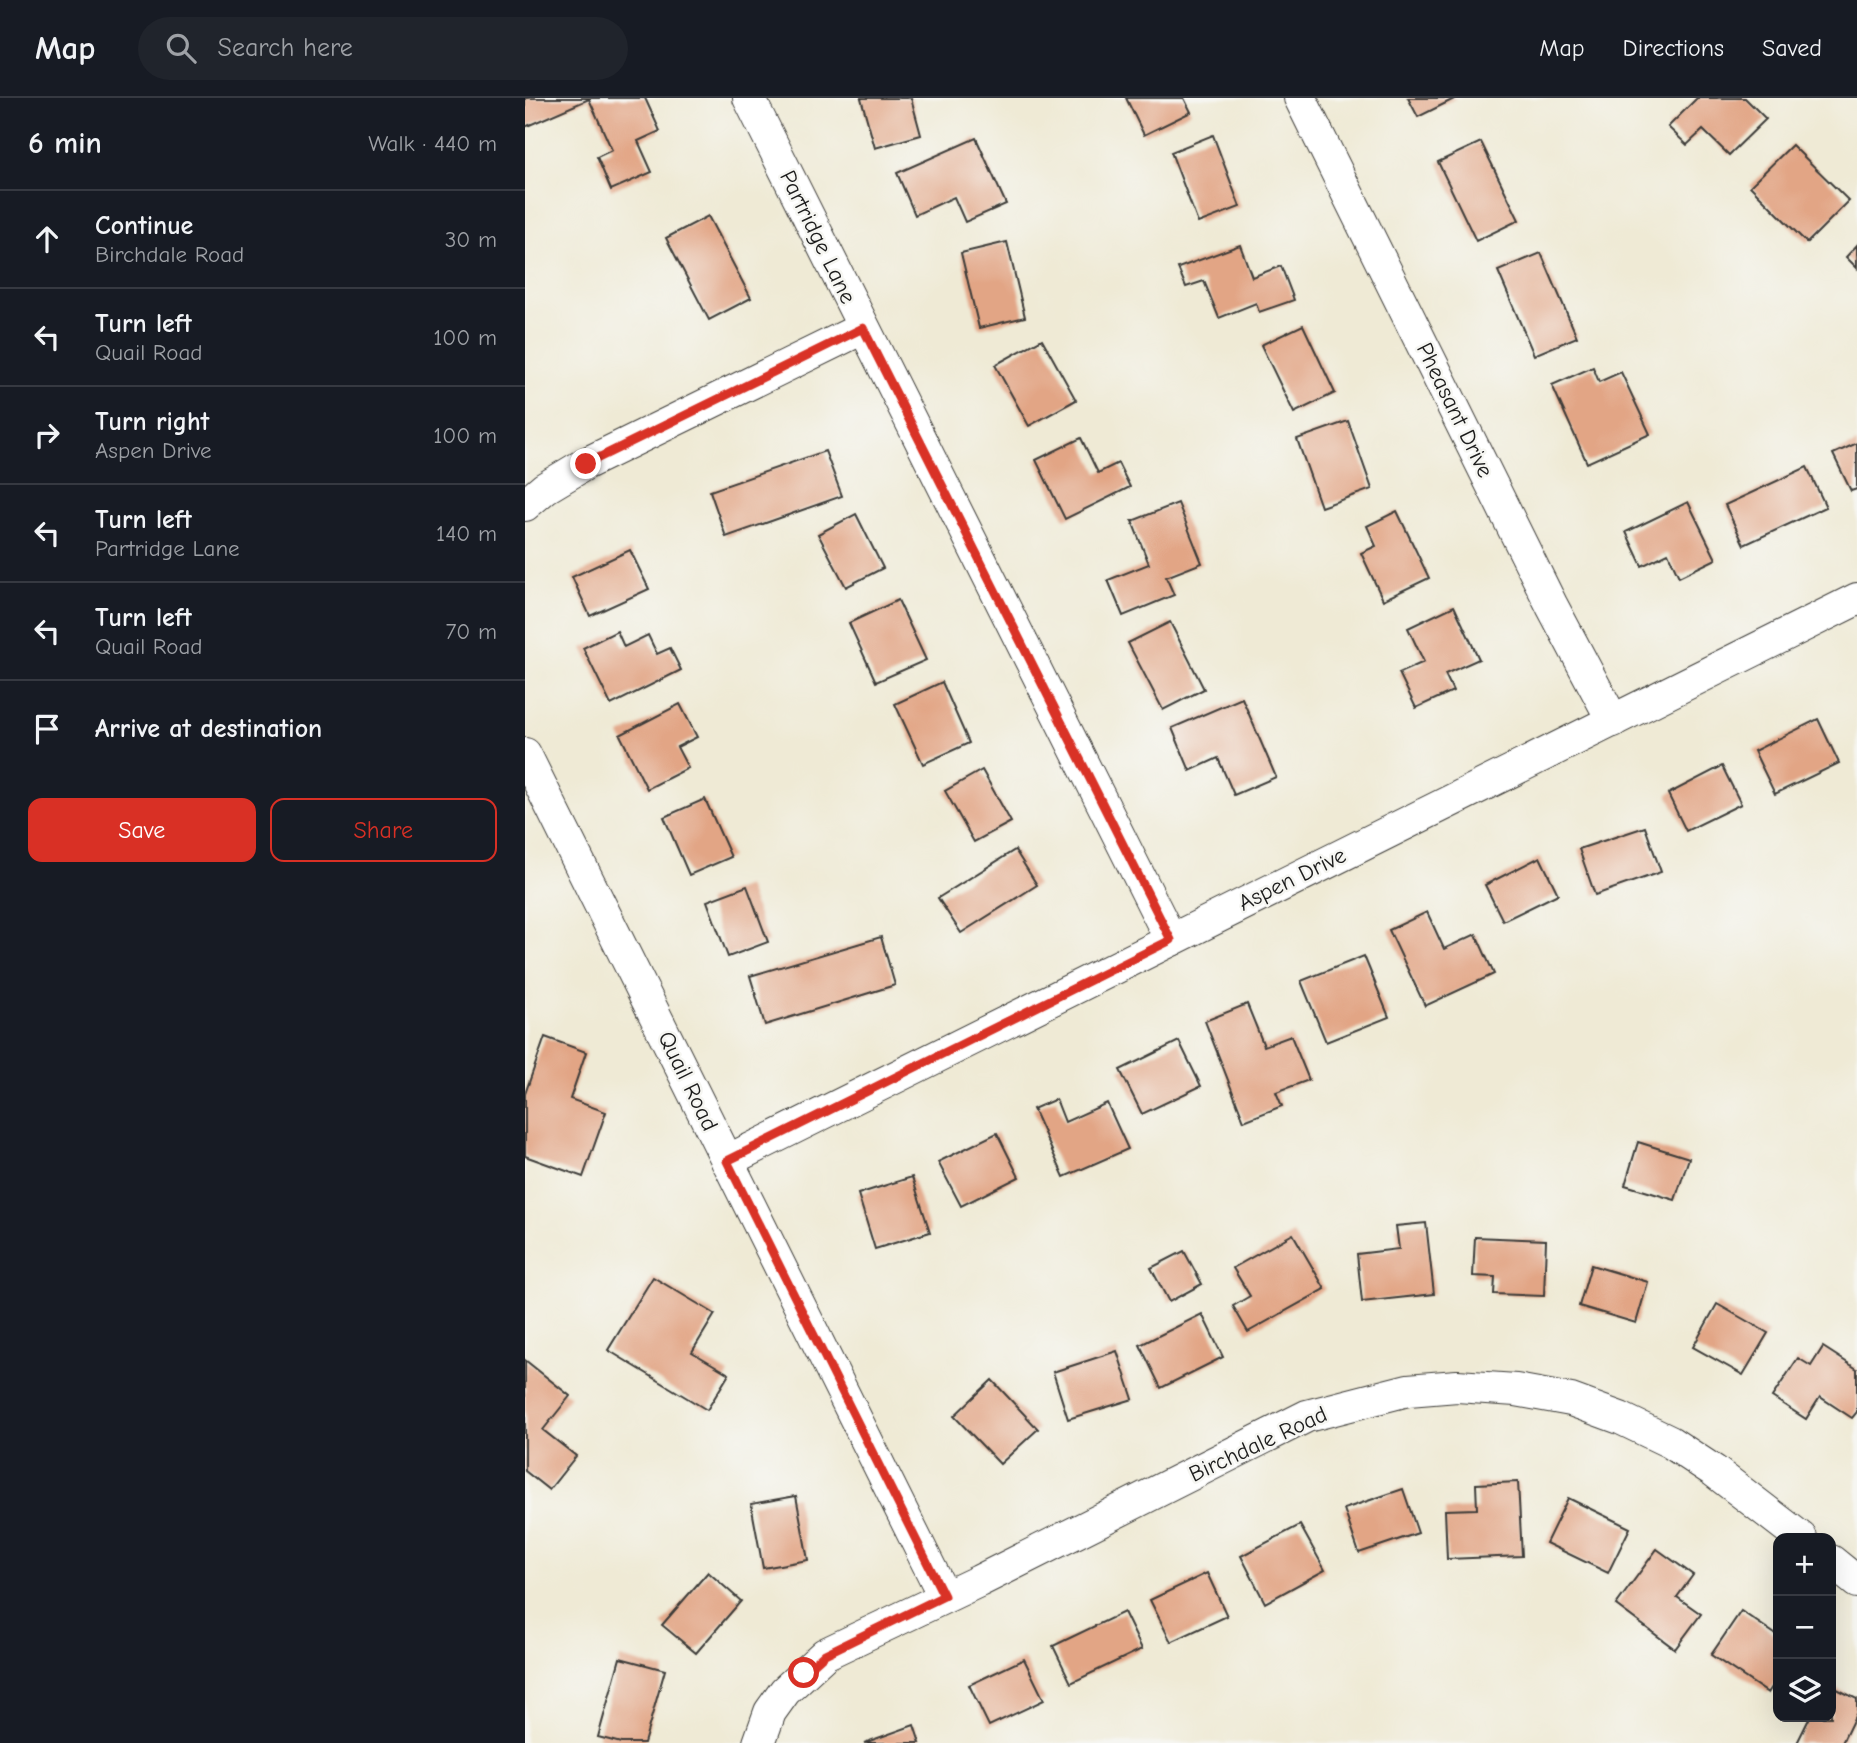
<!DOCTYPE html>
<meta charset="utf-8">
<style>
:root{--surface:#171b24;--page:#20242c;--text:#f1f3f6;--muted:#9ea1a6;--line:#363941;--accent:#d93025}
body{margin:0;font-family:"Comic Neue",sans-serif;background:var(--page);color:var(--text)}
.controls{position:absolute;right:21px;bottom:21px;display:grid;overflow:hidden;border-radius:14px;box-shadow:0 7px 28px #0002}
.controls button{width:63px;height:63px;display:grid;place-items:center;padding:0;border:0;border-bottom:2px solid var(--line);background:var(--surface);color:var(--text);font:35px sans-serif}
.stop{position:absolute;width:21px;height:21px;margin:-16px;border:5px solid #d93025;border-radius:50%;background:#fff}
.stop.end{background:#d93025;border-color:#fff;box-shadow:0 2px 7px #0008}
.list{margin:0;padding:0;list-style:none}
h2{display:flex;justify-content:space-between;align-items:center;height:91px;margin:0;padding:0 28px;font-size:30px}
h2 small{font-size:23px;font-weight:400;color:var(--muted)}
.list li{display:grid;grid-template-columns:46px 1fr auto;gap:21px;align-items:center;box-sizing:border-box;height:98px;padding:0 28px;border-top:2px solid var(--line)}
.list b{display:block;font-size:26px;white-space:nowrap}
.list p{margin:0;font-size:23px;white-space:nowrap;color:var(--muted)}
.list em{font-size:23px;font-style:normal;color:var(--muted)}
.actions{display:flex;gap:14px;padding:21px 28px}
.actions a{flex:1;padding:16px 0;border:2px solid var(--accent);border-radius:14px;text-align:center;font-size:24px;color:var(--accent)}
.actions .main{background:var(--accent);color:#fff}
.icon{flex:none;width:38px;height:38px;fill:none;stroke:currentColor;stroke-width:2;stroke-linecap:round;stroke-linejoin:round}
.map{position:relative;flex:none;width:1332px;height:1645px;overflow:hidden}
header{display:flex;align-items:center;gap:42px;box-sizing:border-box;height:98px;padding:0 35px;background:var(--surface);border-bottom:2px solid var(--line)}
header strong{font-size:33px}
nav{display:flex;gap:38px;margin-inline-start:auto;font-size:24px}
.search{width:490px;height:63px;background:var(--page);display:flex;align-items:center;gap:18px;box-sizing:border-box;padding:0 24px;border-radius:38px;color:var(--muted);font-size:26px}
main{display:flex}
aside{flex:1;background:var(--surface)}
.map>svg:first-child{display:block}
.building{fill:#e2a585}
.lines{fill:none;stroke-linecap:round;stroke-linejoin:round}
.minor-casing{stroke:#3c3b38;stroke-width:34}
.minor{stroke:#fff;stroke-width:32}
.route{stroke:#d93025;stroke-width:9}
.labels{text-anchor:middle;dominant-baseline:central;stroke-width:5;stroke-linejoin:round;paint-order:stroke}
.street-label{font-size:23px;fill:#1c1c1c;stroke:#f6f6f2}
</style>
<header>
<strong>Map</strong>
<div class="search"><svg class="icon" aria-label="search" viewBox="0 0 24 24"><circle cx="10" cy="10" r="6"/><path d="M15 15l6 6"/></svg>Search here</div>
<nav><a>Map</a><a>Directions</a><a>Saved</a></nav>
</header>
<main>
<aside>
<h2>6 min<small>Walk · 440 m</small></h2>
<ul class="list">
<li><svg class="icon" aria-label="ahead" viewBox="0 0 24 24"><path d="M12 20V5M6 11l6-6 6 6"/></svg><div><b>Continue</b><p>Birchdale Road</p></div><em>30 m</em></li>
<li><svg class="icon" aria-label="left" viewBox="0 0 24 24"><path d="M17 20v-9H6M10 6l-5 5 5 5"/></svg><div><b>Turn left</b><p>Quail Road</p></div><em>100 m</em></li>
<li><svg class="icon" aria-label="right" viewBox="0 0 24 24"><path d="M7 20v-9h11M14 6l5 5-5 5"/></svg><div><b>Turn right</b><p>Aspen Drive</p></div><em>100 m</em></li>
<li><svg class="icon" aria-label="left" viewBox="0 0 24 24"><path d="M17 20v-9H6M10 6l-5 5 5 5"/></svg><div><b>Turn left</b><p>Partridge Lane</p></div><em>140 m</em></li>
<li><svg class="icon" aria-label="left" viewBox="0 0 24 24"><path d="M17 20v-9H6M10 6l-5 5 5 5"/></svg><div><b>Turn left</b><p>Quail Road</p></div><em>70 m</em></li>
<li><svg class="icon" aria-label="arrive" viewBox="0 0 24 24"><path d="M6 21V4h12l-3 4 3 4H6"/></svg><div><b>Arrive at destination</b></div></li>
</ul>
<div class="actions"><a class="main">Save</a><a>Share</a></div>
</aside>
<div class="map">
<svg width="1332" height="1645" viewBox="0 0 1332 1645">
<rect width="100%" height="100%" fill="#f6f6f2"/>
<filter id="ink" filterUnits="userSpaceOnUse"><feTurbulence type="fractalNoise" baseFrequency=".0143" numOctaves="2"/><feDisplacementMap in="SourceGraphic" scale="14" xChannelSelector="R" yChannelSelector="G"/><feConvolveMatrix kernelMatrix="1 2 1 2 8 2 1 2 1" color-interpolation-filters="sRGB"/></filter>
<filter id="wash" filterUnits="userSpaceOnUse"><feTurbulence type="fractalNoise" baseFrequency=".00686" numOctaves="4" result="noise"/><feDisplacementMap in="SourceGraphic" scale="28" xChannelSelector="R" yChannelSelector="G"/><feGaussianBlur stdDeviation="1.57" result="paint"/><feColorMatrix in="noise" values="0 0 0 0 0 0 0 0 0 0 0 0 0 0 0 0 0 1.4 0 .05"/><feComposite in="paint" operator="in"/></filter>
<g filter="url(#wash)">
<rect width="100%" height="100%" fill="#efead5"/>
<g id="blocks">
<g class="building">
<path d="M0,0H120L135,33L113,43L127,74L86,92L72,59L87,52L64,1L0,29Z"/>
<path d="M336,0H386L396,37L350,50Z"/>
<path d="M601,0H659L666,14L619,37Z"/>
<path d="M883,0H931L893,19Z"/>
<path d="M1172,0H1220L1241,21L1204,57L1178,32L1162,47L1143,29Z"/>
<path d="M688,37L715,109L673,125L646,54Z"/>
<path d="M451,40L481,106L440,124L429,99L390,117L372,75Z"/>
<path d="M956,44L994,122L951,143L913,64Z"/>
<path d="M1267,47L1324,103L1282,145L1225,88Z"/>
<path d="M183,118L226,200L184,222L141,140Z"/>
<path d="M482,144L500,219L454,230L436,155Z"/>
<path d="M715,147L727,179L756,168L769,202L734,214L731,205L694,220L679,183L661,189L653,170Z"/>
<path d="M1332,147V170L1321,159Z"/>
<path d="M1016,155L1052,239L1009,257L973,173Z"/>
<path d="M778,227L810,295L769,315L736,247Z"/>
<path d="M517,241L551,302L504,328L470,267Z"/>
<path d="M1068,269L1074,284L1096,274L1125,336L1062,365L1027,287Z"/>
<path d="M823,323L847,391L796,409L772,341Z"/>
<path d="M556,340L573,375L593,365L605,389L540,421L511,362Z"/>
<path d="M1332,345V391L1326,393L1308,356Z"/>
<path d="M300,353L317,398L201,439L185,393Z"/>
<path d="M1282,369L1301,409L1219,447L1200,407Z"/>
<path d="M1163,404L1191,461L1154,479L1143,455L1117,468L1101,434Z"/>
<path d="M653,405L677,465L641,479L649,497L598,518L583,482L624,466L607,423Z"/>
<path d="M872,413L904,480L858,502L836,455L851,448L842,428Z"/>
<path d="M331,416L358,470L321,489L293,436Z"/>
<path d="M105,452L124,491L65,518L47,479Z"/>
<path d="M373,502L401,562L351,584L324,525Z"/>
<path d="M929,508L954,561L920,576L928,593L891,610L874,575L899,564L883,530Z"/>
<path d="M645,524L679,591L638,612L603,545Z"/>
<path d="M92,533L99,549L123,537L132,556L145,550L156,572L86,607L58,550Z"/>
<path d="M417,584L444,645L398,666L370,606Z"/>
<path d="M717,600L751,679L709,697L693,660L665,673L647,630Z"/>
<path d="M155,606L172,639L152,649L163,670L122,691L95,637Z"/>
<path d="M1293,621L1314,665L1250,696L1229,653Z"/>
<path d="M1197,668L1216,706L1161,733L1143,696Z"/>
<path d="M457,672L486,724L449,744L420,693Z"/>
<path d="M180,701L206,759L164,777L139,719Z"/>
<path d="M1120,729L1136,774L1070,797L1054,751Z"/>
<path d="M490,752L512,787L436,835L413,800Z"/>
<path d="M1015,759L1033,796L978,823L960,787Z"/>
<path d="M222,788L243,844L203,859L182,803Z"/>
<path d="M902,814L919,851L951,836L969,876L900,908L864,832Z"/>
<path d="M356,839L370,887L240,927L225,878Z"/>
<path d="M839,858L864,919L801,944L776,883Z"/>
<path d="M722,906L739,948L766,938L784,982L751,994L757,1008L719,1023L680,923Z"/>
<path d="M20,939L61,954L45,1001L81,1014L58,1079L0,1058V996Z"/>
<path d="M654,943L676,988L617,1016L595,972Z"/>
<path d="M531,1001L540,1024L582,1005L603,1051L539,1079L508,1011Z"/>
<path d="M472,1035L494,1079L436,1108L413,1064Z"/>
<path d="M1113,1044L1164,1060L1150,1102L1100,1087Z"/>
<path d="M387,1079L405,1134L350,1151L333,1096Z"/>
<path d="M901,1125L909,1196L837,1204L832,1156L874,1151L871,1128Z"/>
<path d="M768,1136L800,1191L723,1234L708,1208L725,1198L708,1170Z"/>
<path d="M950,1139L1021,1142L1019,1198L969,1196L970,1179L948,1178Z"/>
<path d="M659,1153L677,1186L644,1204L626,1170Z"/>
<path d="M1066,1167L1123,1184L1111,1225L1054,1208Z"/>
<path d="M128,1179L190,1216L167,1254L204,1276L182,1312L83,1252Z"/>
<path d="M1192,1206L1243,1235L1218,1277L1168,1249Z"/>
<path d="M677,1216L698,1259L636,1290L615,1247Z"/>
<path d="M1298,1249L1332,1271V1314L1327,1320L1295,1299L1281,1321L1247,1299L1273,1260L1286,1268Z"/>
<path d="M592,1253L608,1301L543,1321L528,1274Z"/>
<path d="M0,1262L45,1298L18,1332L51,1358L24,1392L0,1373Z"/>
<path d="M467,1282L513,1331L475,1366L429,1318Z"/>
<path d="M993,1384L997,1458L922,1461L920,1412L952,1411L951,1386Z"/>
<path d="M878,1391L893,1435L834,1455L819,1411Z"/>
<path d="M271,1398L283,1462L238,1470L226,1406Z"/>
<path d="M1043,1400L1105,1430L1083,1475L1021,1445Z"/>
<path d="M775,1427L800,1472L740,1505L716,1458Z"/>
<path d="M1132,1451L1168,1477L1152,1499L1176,1516L1150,1551L1091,1507Z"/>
<path d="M183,1474L216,1503L171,1555L137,1527Z"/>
<path d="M682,1475L702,1518L646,1544L625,1502Z"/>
<path d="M1216,1513L1253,1538V1580L1243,1595L1186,1557Z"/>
<path d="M599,1514L617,1551L546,1585L528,1548Z"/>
<path d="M95,1560L140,1572L119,1645H96L73,1639Z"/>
<path d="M499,1561L519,1602L464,1628L444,1587Z"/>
<path d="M1306,1588L1332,1601V1614L1317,1645H1272L1285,1619H1306Z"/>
<path d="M389,1627L395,1645H339Z"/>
</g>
</g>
</g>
<g filter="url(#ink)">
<use href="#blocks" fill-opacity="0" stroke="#3c3b38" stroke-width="2"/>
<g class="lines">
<defs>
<g id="minor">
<path d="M224,0L646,842"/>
<path d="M775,0L1027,508L1088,623"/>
<path d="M0,407L20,390L60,366L338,230"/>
<path d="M0,656L419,1498"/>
<path d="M202,1063L1332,501"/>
<path d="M1306,1463L1332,1484"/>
<path d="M234,1645L245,1614L260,1593L300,1556L454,1483L782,1318L883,1292L932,1288L991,1292L1046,1302L1095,1320L1145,1344L1189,1373L1276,1440"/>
</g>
</defs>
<use href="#minor" class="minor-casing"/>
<use href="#minor" class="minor"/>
</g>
</g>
<g class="lines" filter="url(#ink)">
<path class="route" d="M61,366L338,230L646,842L202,1063L419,1498L300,1556L279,1575"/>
</g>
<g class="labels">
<g class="street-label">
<text transform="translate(293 139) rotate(64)">Partridge Lane</text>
<text transform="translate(930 312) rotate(64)">Pheasant Drive</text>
<text transform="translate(767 781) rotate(-26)">Aspen Drive</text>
<text transform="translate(163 983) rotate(64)">Quail Road</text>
<text transform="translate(733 1346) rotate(-25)">Birchdale Road</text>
</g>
</g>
</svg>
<div class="controls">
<button>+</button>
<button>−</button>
<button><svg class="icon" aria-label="layers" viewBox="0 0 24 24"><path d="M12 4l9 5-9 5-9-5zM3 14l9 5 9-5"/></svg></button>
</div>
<div class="stop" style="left:279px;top:1575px"></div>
<div class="stop end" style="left:61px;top:366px"></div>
</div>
</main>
